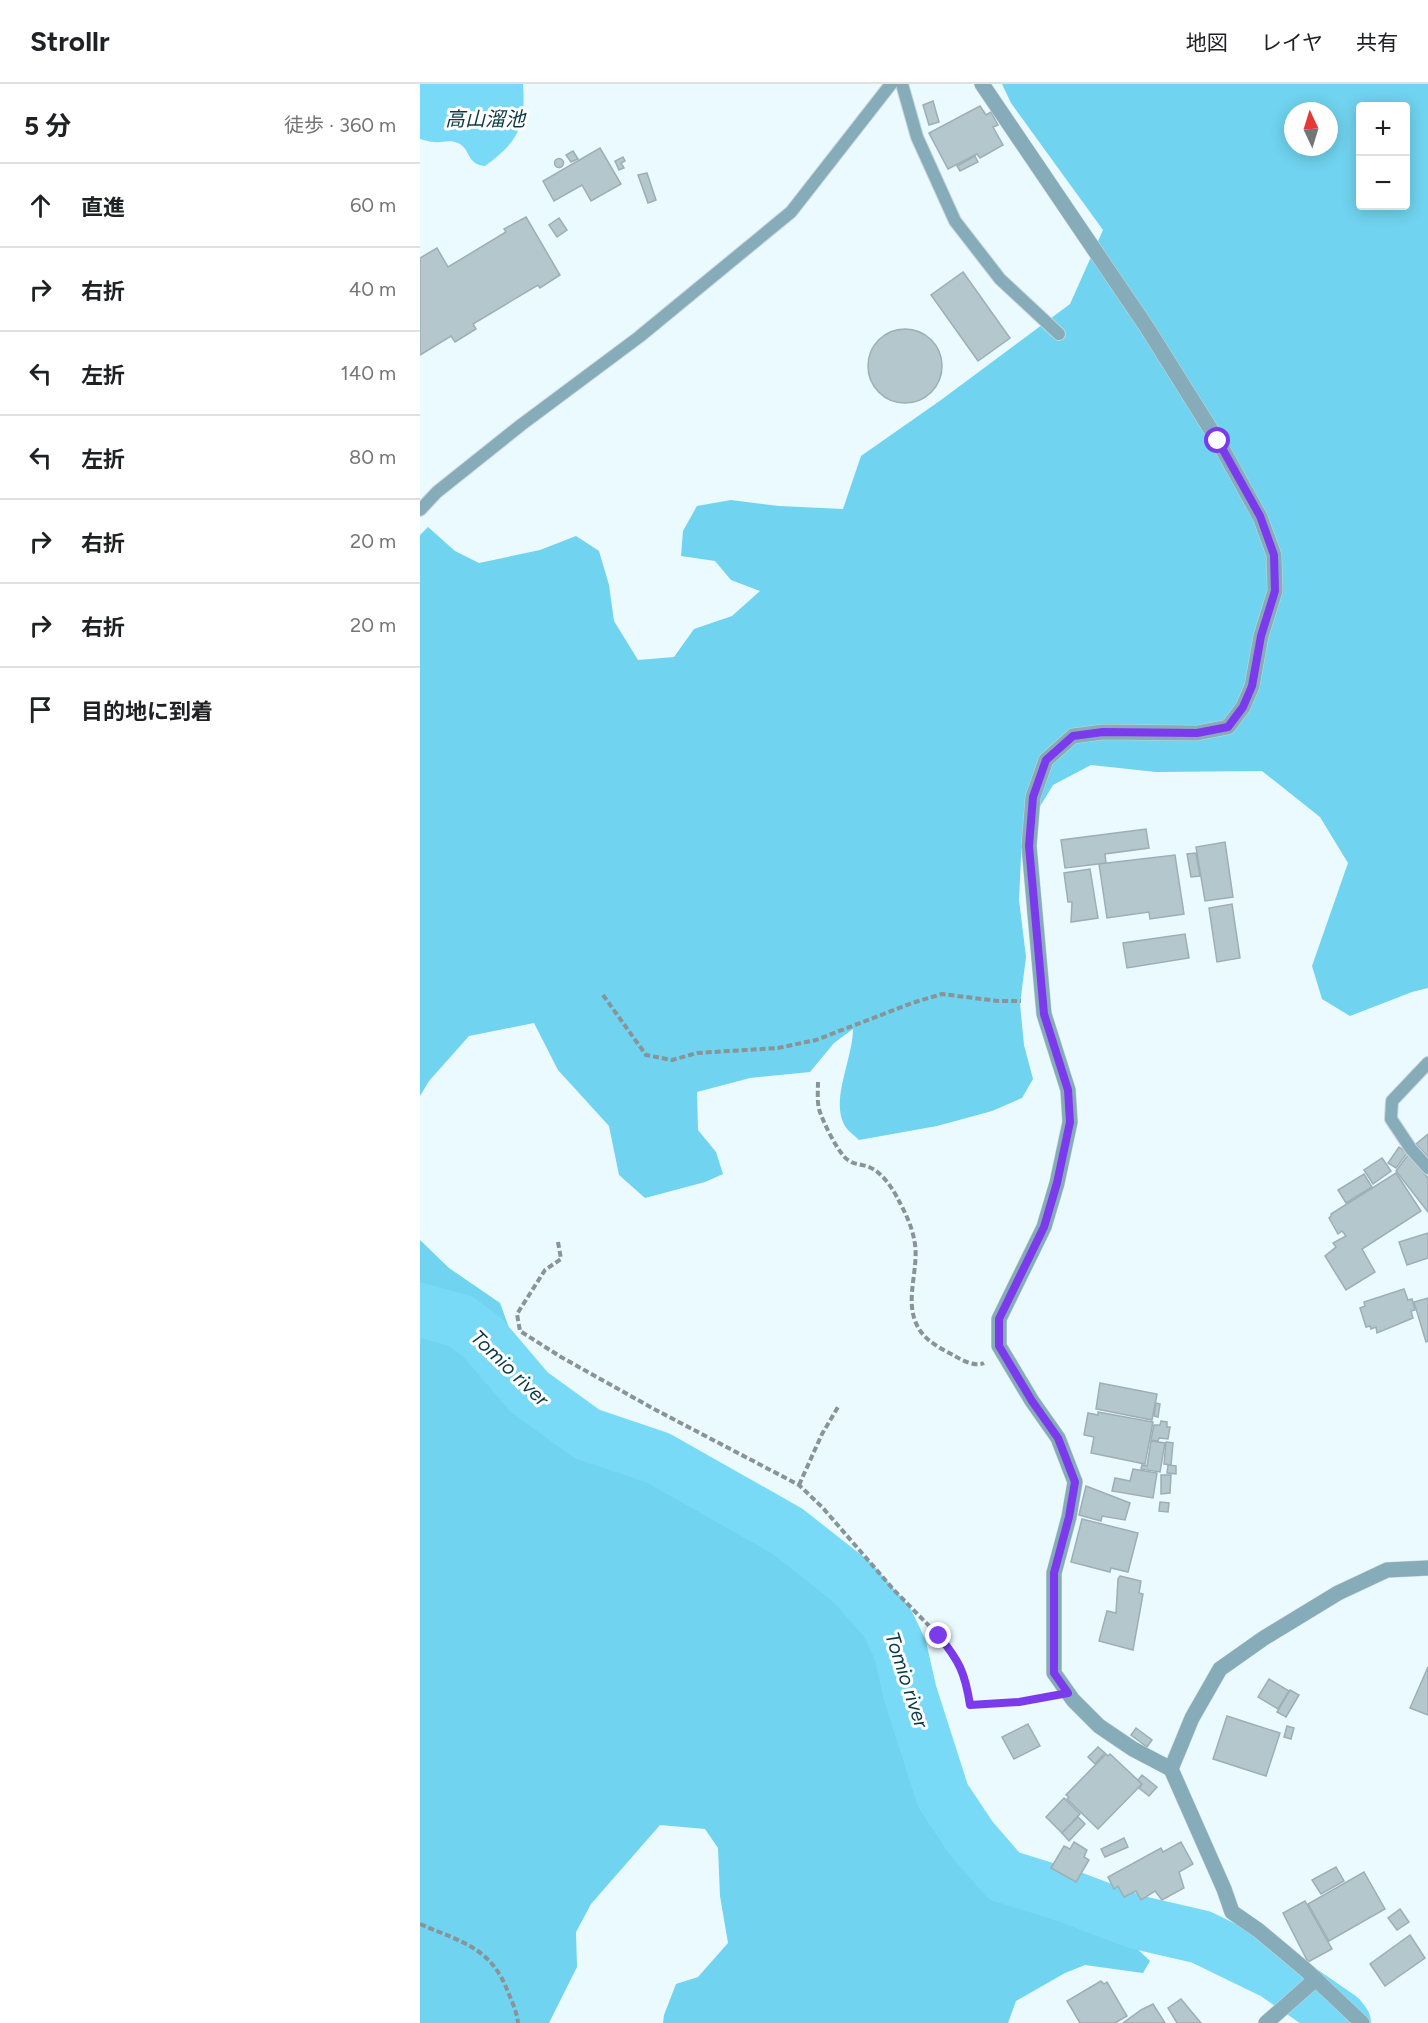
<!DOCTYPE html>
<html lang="ja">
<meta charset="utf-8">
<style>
:root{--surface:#fff;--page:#f6f6f6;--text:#202124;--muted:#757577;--line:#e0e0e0}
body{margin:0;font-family:Figtree,"Noto Sans JP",sans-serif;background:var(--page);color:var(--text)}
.controls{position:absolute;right:18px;top:18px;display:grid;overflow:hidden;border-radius:6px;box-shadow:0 3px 15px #0003}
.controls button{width:54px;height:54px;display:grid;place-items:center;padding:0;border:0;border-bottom:2px solid var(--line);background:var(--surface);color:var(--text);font:30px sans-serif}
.compass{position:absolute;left:864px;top:18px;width:54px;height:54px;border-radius:50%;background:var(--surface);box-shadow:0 3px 15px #0003;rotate:356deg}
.stop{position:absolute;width:18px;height:18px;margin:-14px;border:4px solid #7c3aed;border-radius:50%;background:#fff}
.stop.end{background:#7c3aed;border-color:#fff;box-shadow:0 2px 6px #0008}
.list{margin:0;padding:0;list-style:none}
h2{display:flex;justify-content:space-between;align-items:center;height:78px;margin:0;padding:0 24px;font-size:26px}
h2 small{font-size:20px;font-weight:400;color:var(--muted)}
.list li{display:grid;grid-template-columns:39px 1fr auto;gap:18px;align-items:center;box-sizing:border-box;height:84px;padding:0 24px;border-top:2px solid var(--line)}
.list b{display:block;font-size:22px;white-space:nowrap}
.list em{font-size:20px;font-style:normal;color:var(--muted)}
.icon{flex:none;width:33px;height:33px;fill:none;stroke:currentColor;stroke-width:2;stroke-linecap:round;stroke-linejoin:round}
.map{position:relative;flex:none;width:1008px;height:1939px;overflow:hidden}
header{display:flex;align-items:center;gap:36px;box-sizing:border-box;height:84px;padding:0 30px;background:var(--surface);border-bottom:2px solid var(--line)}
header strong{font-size:28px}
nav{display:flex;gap:33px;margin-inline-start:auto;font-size:21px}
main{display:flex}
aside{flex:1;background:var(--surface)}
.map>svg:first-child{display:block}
.forest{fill:#70d3ef;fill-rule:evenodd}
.water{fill:#78daf7}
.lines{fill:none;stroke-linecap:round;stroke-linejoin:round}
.river{stroke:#78daf7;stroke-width:54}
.building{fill:#b4c7cd;stroke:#9dafb5;stroke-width:1.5}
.lane-casing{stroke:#c9d7dc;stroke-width:14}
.street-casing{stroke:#c9d7dc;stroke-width:16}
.path{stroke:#889497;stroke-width:4;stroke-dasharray:6 3;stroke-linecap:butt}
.lane{stroke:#85acb8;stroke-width:12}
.street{stroke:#85acb8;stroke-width:15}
.route{stroke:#7c3aed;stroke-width:8}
.labels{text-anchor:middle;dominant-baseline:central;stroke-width:6;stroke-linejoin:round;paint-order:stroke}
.water-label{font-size:20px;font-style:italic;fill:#093945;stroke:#fff}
</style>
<header>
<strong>Strollr</strong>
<nav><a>地図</a><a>レイヤ</a><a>共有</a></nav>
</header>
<main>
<aside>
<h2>5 分<small>徒歩 · 360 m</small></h2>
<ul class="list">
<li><svg class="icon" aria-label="ahead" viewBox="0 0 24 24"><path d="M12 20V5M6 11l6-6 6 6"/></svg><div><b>直進</b></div><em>60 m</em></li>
<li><svg class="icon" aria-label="right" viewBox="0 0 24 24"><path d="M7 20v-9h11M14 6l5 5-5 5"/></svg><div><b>右折</b></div><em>40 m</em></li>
<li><svg class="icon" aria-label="left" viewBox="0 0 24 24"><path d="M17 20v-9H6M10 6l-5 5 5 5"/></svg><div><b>左折</b></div><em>140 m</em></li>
<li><svg class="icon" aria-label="left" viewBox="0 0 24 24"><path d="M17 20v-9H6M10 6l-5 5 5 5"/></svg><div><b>左折</b></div><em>80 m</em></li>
<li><svg class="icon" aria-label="right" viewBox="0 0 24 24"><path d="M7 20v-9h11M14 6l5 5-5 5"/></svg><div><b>右折</b></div><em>20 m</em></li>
<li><svg class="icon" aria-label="right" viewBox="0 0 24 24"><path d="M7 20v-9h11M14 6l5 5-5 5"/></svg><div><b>右折</b></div><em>20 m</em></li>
<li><svg class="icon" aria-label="arrive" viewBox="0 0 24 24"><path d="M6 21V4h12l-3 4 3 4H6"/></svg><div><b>目的地に到着</b></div></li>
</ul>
</aside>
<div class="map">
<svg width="1008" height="1939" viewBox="0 0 1008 1939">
<rect width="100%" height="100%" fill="#eafaff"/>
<g class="forest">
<path d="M582,0H1008V904L992,908L930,932L902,915L892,882L928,779L900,733L842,687L736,688L671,681L633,701L602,752L599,816L606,873L600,920L604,961L613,995L602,1014L572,1027L517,1042L439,1056C434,1051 425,1045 423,1038C412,1013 433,973 433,945L414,959L390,988L330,994L277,1008L278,1046L296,1068L303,1090L285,1098L225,1114L199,1091L189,1042L138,986L114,939L49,952L9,997L0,1012V451L8,443L35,467L59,479L120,466L156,452L179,467L189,501L194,537L218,576L254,573L274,545L312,532L340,507L311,496L295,477L261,472L263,447L277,422L311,416L359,422L423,425L441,372L521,316L650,220L683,146L591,19ZM940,22H986V122H940ZM873,27H909V63H873Z"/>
<path d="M0,1156L29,1184L80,1219L100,1274L126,1310L169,1357L247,1388L333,1432L435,1512L463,1563L471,1590L492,1636L502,1693L544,1775L594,1820L676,1840L708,1856L730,1877L723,1889L665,1881L645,1889L596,1917L588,1939H243L244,1931L256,1900L278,1893L308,1859L300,1812L298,1764L285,1745L240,1741L171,1820L156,1848L157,1883L129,1939H0Z"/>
</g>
<path class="water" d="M0,0H103C106,42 99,57 65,82C46,80 51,65 38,59C30,55 22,59 14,58C10,58 5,56 0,55Z"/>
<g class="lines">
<path class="river" d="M0,1226L40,1237L62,1253L109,1308L167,1350L238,1374L367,1447L432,1498L467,1538L480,1565L490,1609L523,1712L551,1754L584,1792L642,1810L716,1838L781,1853L855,1889L920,1934L924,1939"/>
</g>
<g class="building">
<path d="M513,17L519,38L509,41L503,21Z"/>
<path d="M560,22L566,31L571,28L578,41L573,43L583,61L560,74L557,70L528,85L509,49Z"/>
<path d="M180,64L201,100L171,117L162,101L134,117L123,97Z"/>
<path d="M153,67L158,75L151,78L146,71Z"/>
<path d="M555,72L558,78L540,87L537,82Z"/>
<path d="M203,73L205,77L201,79L204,84L199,86L195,77Z"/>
<circle cx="139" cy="79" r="4.5"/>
<path d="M227,89L236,116L228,119L218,91Z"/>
<path d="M106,133L140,191L120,204L118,201L53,240L56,245L35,258L31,252L0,271V174L17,164L28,183L86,148L84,145Z"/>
<path d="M139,134L147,146L137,153L129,141Z"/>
<path d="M543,188L590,254L558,277L511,211Z"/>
<circle cx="485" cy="282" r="37"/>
<path d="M726,745L729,764L685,770L686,779L645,784L641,756Z"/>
<path d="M805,758L813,813L785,817L776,763Z"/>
<path d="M776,769L780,792L771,793L767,770Z"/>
<path d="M755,771L764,830L730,835L729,828L687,834L679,780Z"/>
<path d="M670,785L678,834L651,838L652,818H648L644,789Z"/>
<path d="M812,820L820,874L797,878L789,824Z"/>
<path d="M765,850L769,874L707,884L703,859Z"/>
<path d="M1008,1050V1073L996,1060Z"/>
<path d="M979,1063L987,1069L976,1084L968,1079Z"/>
<path d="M988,1071L1008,1094V1128L976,1087Z"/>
<path d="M962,1074L971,1087L953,1100L944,1086Z"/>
<path d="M976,1089L1001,1127L942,1165L955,1188L926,1206L905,1172L916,1163L913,1159L926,1152L922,1147L918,1150L909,1134L911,1132V1130Z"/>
<path d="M944,1090L952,1103L926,1119L918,1106Z"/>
<path d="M1008,1149V1174L987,1181L979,1158Z"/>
<path d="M984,1205L988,1216L992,1215L995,1226L991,1227L993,1234L957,1249L956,1243L951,1245L950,1242L946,1243L940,1224L945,1222L944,1218Z"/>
<path d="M1008,1214V1257L1006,1258L994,1218Z"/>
<path d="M680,1299L737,1310L732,1336L676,1325Z"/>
<path d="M736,1319L740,1320L738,1333L734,1332Z"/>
<path d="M678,1328L733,1338L725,1380L671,1369L674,1353L664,1351L668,1329L678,1331Z"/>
<path d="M741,1337L747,1338V1343H750L748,1355L739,1354L738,1357L731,1356L734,1341H740Z"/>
<path d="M731,1357L745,1359L740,1388L721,1385L722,1381L727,1382Z"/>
<path d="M746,1358L753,1359L751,1381L744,1380Z"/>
<path d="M748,1381L756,1382V1390L747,1389Z"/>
<path d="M713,1385L737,1389L733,1414L692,1407L695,1394L710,1397Z"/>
<path d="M741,1391H751L750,1409L741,1410Z"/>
<path d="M666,1402L710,1419L705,1436L682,1432L681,1437L659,1431Z"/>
<path d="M740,1418L749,1419L748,1428L739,1427Z"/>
<path d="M662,1435L718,1449L708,1488L691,1484L690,1488L651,1478Z"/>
<path d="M700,1492L721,1497L719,1509L723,1510L713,1566L679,1557L687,1527L696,1529L698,1495Z"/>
<path d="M1008,1583V1631L990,1624Z"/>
<path d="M849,1595L869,1607L858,1625L838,1613Z"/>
<path d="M870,1606L879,1611L866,1633L857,1628Z"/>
<path d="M807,1632L860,1649L846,1692L793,1675Z"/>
<path d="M608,1640L620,1662L594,1675L582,1653Z"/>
<path d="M867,1642L874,1644L871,1655L864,1653Z"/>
<path d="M716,1644L732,1656L727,1663L711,1651Z"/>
<path d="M678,1663L685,1669L675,1680L668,1673Z"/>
<path d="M686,1670L688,1672L690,1670L722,1700L678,1745L647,1715L649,1713L646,1711Z"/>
<path d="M722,1691L737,1703L729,1712L719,1704L722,1700L718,1696Z"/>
<path d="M644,1714L660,1730L642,1749L626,1733Z"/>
<path d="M658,1733L665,1740L649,1757L642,1749Z"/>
<path d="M704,1754L708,1763L685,1773L681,1765Z"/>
<path d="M654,1758L667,1766L664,1773L669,1776L656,1798L631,1784L644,1762L650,1765Z"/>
<path d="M761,1758L773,1780L759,1788L764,1804L742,1816L735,1807L721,1816L716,1807L704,1813L698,1802L694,1805L688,1793L741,1764L743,1768Z"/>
<path d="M916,1783L924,1797L901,1810L892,1796Z"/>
<path d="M944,1788L965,1825L909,1857L888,1820Z"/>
<path d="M885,1817L912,1865L888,1878L863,1829Z"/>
<path d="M980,1825L989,1838L977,1846L968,1834Z"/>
<path d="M990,1851L1005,1874L965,1902L950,1880Z"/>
<path d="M681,1897L684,1900L687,1898L707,1932L695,1939H660L647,1917Z"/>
<path d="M761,1915L781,1939H757L748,1924Z"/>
<path d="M733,1920L745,1939H703L721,1926Z"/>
</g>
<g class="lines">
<defs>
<g id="lane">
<path d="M482,0L497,53L535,137L580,195L639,250"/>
<path d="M0,426L17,408L101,341L219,253L371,128L471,0"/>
<path d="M1008,979L972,1017L971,1035L991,1065L1008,1084"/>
</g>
<g id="street">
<path d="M562,0L726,242L798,357L840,433L854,471L855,507L841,552L832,602L823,623L808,643L777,649L683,648L653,652L626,676L613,713L609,762L624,930L648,1006L650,1038L637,1099L624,1143L579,1235V1262L612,1317L638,1354L655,1398L649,1433L634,1489V1589L653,1616L679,1642L713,1665L751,1685L804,1805L812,1828L838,1846L887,1887L942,1939"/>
<path d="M751,1685L772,1634L800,1585L844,1554L918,1509L967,1486L1008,1484"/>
<path d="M846,1939L896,1895"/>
</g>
</defs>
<use href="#lane" class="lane-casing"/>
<use href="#street" class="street-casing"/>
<g class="path">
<path d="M183,911L226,971L252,976L277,969L358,964L396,956L492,919L522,910L578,917H601"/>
<path d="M398,998C398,1006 397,1017 399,1025C402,1036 419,1071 428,1076C435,1081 442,1080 449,1083C463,1089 473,1105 479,1117C485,1128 492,1143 494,1155C501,1184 482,1217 499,1245C507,1258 522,1265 535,1272C543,1277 556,1283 564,1279"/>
<path d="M138,1158L141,1175L125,1186L97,1230L100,1247L141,1273L234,1325L379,1401L403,1424L473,1505L519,1552L535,1573L546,1594L550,1621L599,1618L624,1614"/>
<path d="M379,1401L402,1350L418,1323"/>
<path d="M0,1840C41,1858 71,1863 88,1908C92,1918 97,1928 98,1939"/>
</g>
<use href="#lane" class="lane"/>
<use href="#street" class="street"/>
</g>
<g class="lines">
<path class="route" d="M519,1552C539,1577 545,1588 550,1621L599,1618L648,1609L634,1589V1489L649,1433L655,1398L638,1354L612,1317L579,1262V1235L624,1143L637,1099L650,1038L648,1006L624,930L609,762L613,713L626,676L653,652L683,648L777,649L808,643L823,623L832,602L841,552L855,507L854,471L840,432L798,357"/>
</g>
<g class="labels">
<g class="water-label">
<text x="65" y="35">高山溜池</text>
<text transform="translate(90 1284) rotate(44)">Tomio river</text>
<text transform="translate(487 1596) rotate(72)">Tomio river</text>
</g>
</g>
</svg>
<div class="controls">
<button>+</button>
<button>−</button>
</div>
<svg class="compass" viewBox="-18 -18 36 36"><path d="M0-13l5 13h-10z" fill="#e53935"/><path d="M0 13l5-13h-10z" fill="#757577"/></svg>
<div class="stop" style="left:798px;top:357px"></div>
<div class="stop end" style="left:519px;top:1552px"></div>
</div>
</main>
